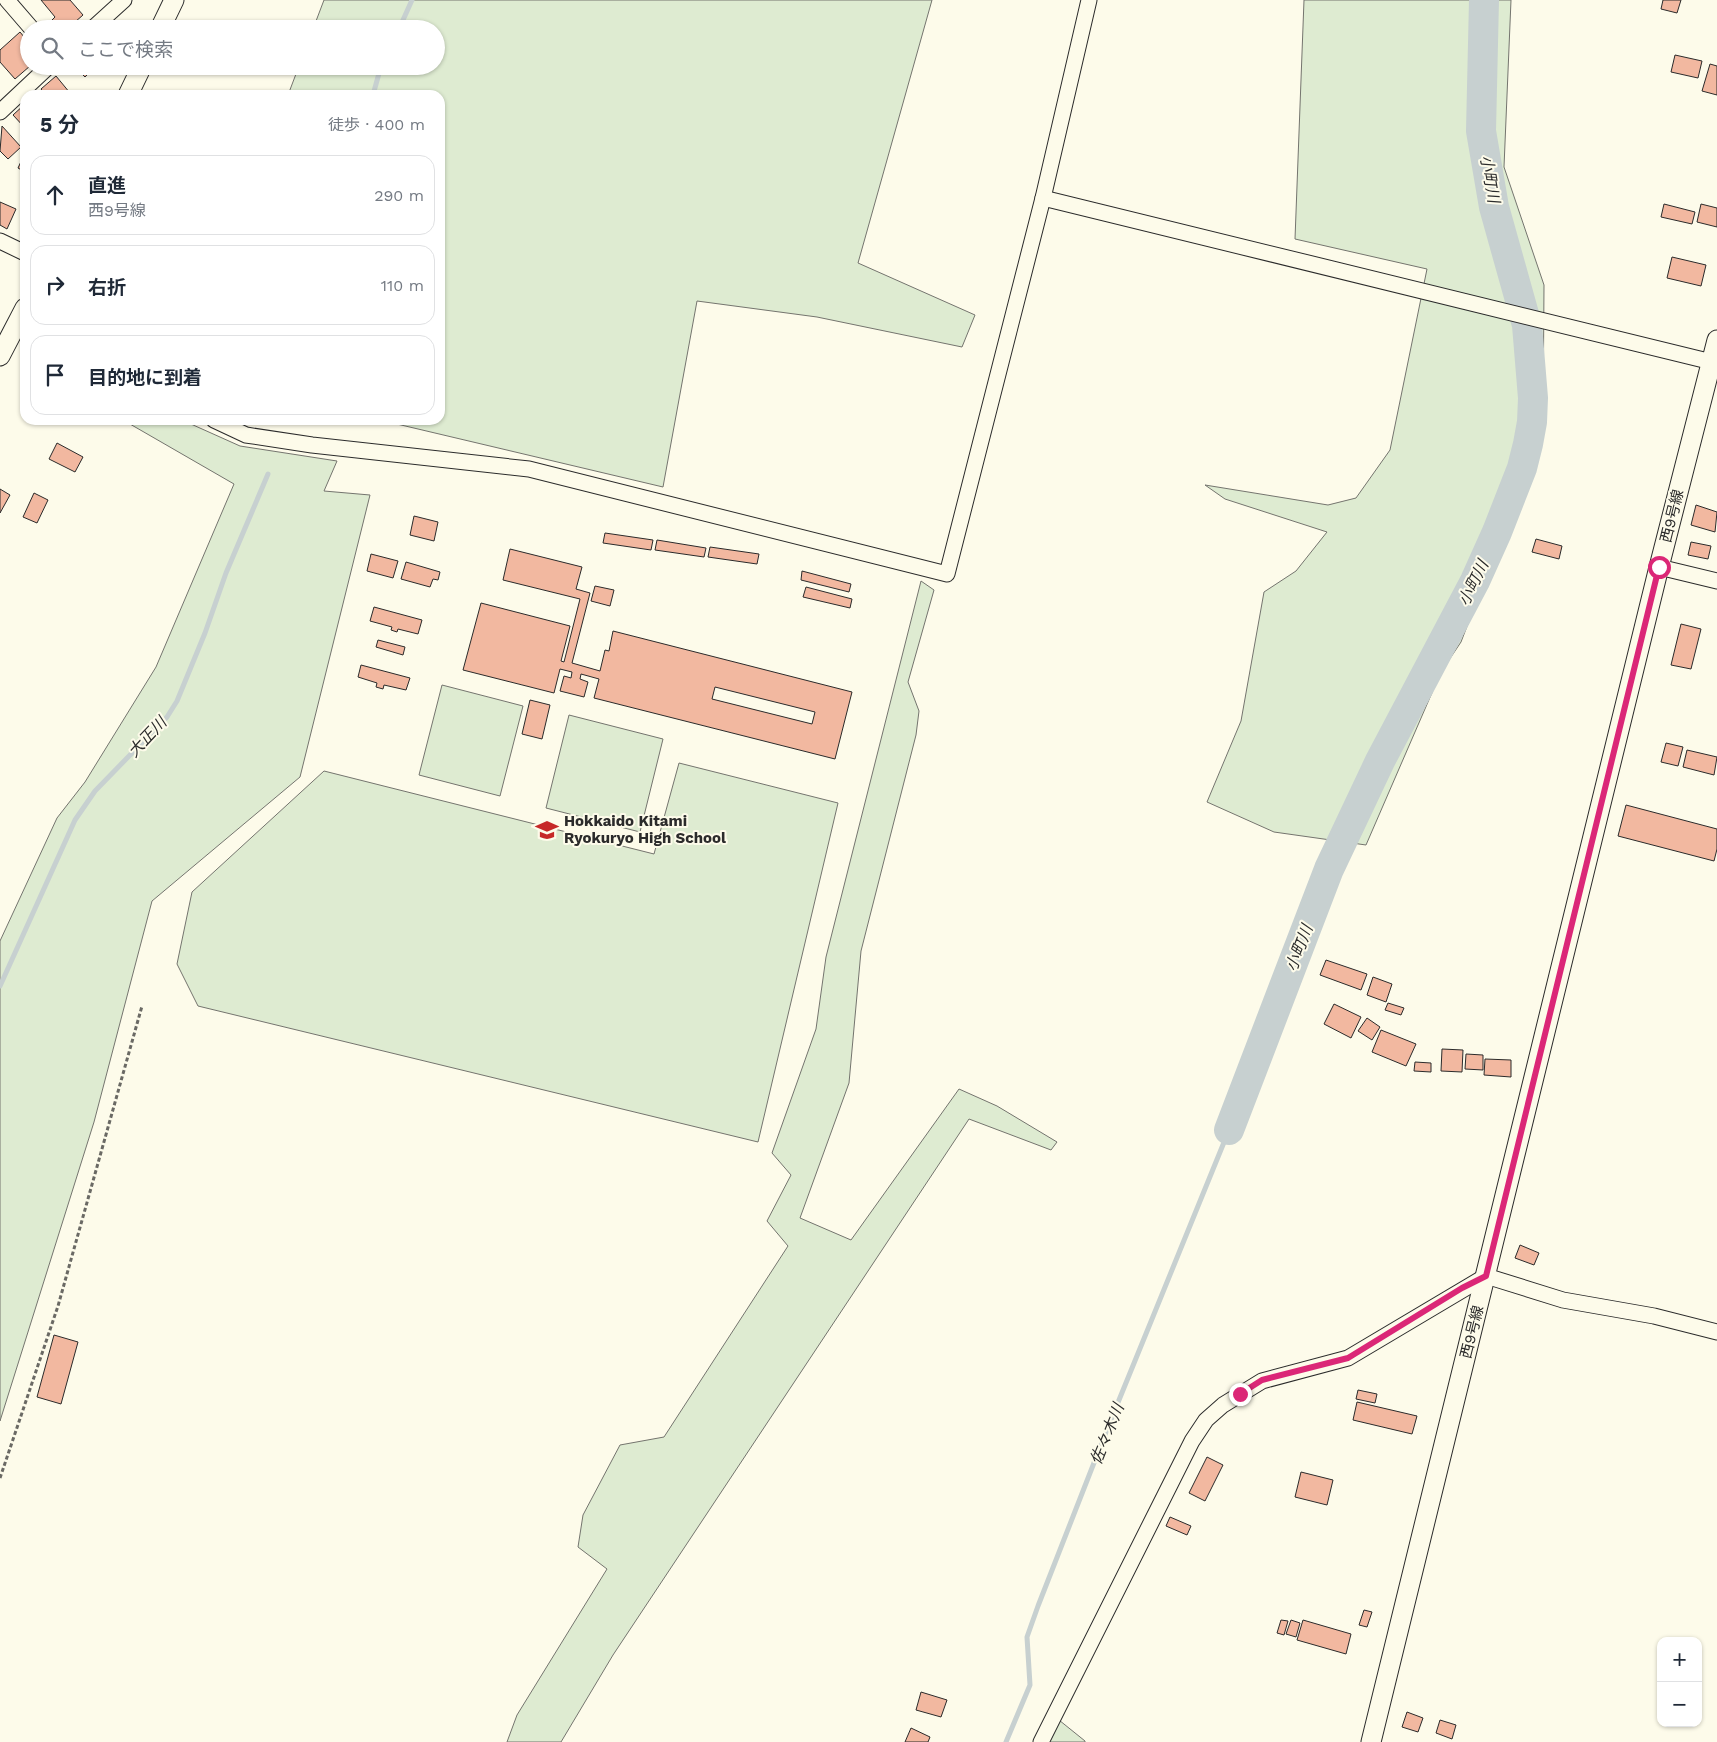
<!DOCTYPE html>
<html lang="ja">
<meta charset="utf-8">
<style>
:root{--surface:#fff;--page:#f2f2f3;--text:#1f2937;--muted:#747a83;--line:#e0e1e3}
body{margin:0;font-family:"Work Sans","Noto Sans JP",sans-serif;background:var(--page);color:var(--text)}
.controls{position:absolute;right:15px;bottom:15px;display:grid;overflow:hidden;border-radius:10px;box-shadow:0 1px 4px #0004}
.controls button{width:45px;height:45px;display:grid;place-items:center;padding:0;border:0;border-bottom:1px solid var(--line);background:var(--surface);color:var(--text);font:25px sans-serif}
.stop{position:absolute;width:15px;height:15px;margin:-11px;border:4px solid #db2777;border-radius:50%;background:#fff}
.stop.end{background:#db2777;border-color:#fff;box-shadow:0 1px 5px #0008}
.list{margin:0;padding:0;list-style:none}
h2{display:flex;justify-content:space-between;align-items:center;height:65px;margin:0;padding:0 20px;font-size:21px}
h2 small{font-size:16px;font-weight:400;color:var(--muted)}
.list li{display:grid;grid-template-columns:32px 1fr auto;gap:15px;align-items:center;box-sizing:border-box;height:80px;margin:0 10px 10px;padding:0 10px;border:1px solid var(--line);border-radius:15px}
.list b{display:block;font-size:19px;white-space:nowrap}
.list p{margin:0;font-size:16px;white-space:nowrap;color:var(--muted)}
.list em{font-size:16px;font-style:normal;color:var(--muted)}
.icon{flex:none;width:28px;height:28px;fill:none;stroke:currentColor;stroke-width:2;stroke-linecap:round;stroke-linejoin:round}
.map{position:relative;flex:none;width:1717px;height:1742px;overflow:hidden}
.search{position:absolute;background:var(--surface);box-shadow:0 1px 4px #0004;left:20px;top:20px;width:425px;height:55px;display:flex;align-items:center;gap:12px;box-sizing:border-box;padding:0 18px;border-radius:28px;color:var(--muted);font-size:19px}
.panel{position:absolute;background:var(--surface);box-shadow:0 1px 4px #0004;left:20px;top:90px;width:425px;height:335px;border-radius:15px}
.map>svg:first-child{display:block}
.green{fill:#deebd1;stroke:#74746e}
.lines{fill:none;stroke-linecap:round;stroke-linejoin:round}
.stream{stroke:#c7d0d0;stroke-width:5}
.river{stroke:#c7d0d0;stroke-width:30}
.building{fill:#f2b8a0;stroke:#2b2b2b;fill-rule:evenodd}
.minor-casing{stroke:#2b2b2b;stroke-width:17}
.tertiary-casing{stroke:#2b2b2b;stroke-width:21}
.path{stroke:#6a6964;stroke-width:3;stroke-dasharray:4 2.5;stroke-linecap:butt}
.minor{stroke:#fdfbea;stroke-width:15}
.tertiary{stroke:#fdfbea;stroke-width:19}
.route{stroke:#db2777;stroke-width:6}
.labels{text-anchor:middle;dominant-baseline:central;stroke-width:4;stroke-linejoin:round;paint-order:stroke}
.street-label{font-size:15px;fill:#2b2b2b;stroke:#fdfbea}
.poi-label{font-size:15px;font-weight:bold;fill:#2b2b2b;stroke:#fdfbea;text-anchor:start}
.water-label{font-size:16px;font-style:italic;fill:#2b2b2b;stroke:#fdfbea}
</style>
<div class="map">
<svg width="1717" height="1742" viewBox="0 0 1717 1742">
<rect width="100%" height="100%" fill="#fdfbea"/>
<g class="green">
<path d="M324,0H932L858,263L975,315L962,347L817,317L697,301L663,487L380,420H440V95H288L299,66H436V29H313Z"/>
<path d="M1304,0H1511L1504,167L1544,285L1543,429L1461,642L1441,672L1366,845L1274,832L1207,802L1241,721L1264,592L1296,571L1327,532L1225,499L1205,485L1328,505L1356,498L1390,450L1427,269L1295,239Z"/>
<path d="M123,420H182L240,446L337,461L324,491L370,495L300,777L152,901L94,1122L0,1421V941L57,818L85,782L156,667L234,484Z"/>
<path d="M921,581L934,590L908,682L919,711L916,735L861,951L849,1083L800,1218L851,1240L959,1089L997,1106L1057,1142L1051,1150L969,1119L613,1655L561,1742H507L517,1715L607,1569L578,1547L583,1515L620,1445L664,1437L788,1246L767,1221L791,1175L772,1153L816,1029L826,957Z"/>
<path d="M442,685L523,706L500,796L419,775Z"/>
<path d="M569,715L663,739L640,832L546,808Z"/>
<path d="M679,763L838,803L758,1142L198,1006L177,964L192,892L324,771L654,854Z"/>
<path d="M1054,1716L1085,1741V1742H1041Z"/>
</g>
<g class="lines">
<g class="stream">
<path d="M399,29L412,0"/>
<path d="M373,95L381,66"/>
<path d="M0,986L75,820L95,791L167,717L177,701L205,633L226,573L268,474"/>
<path d="M1006,1742L1030,1685L1027,1637L1038,1606L1108,1427L1229,1130"/>
</g>
<path class="river" d="M1229,1130L1329,869L1380,761L1475,581L1497,532L1522,468L1528,444L1532,422L1533,398L1527,325L1494,207L1481,131L1484,0"/>
</g>
<g class="building">
<path d="M41,0H70L83,15L67,29H60L52,20L55,17Z"/>
<path d="M1663,0H1681L1677,13L1661,9Z"/>
<path d="M20,32L29,43L23,51L29,58L27,61L30,66L15,79L0,62V50Z"/>
<path d="M1675,55L1702,61L1698,78L1671,72Z"/>
<path d="M1710,64L1717,66V95L1702,91Z"/>
<path d="M74,66H96L85,77Z"/>
<path d="M56,76L70,93L68,95H46L41,89Z"/>
<path d="M25,104V128L13,115Z"/>
<path d="M2,126L21,147L8,159L0,151Z"/>
<path d="M25,153V172L18,168Z"/>
<path d="M0,202L16,209L7,229L0,225Z"/>
<path d="M1664,204L1695,212L1692,224L1661,217Z"/>
<path d="M1701,204L1717,208V227L1697,222Z"/>
<path d="M1672,257L1706,265L1701,286L1667,278Z"/>
<path d="M57,443L83,457L75,472L49,459Z"/>
<path d="M0,489L10,495L0,513Z"/>
<path d="M34,493L48,500L37,523L23,517Z"/>
<path d="M1696,505L1717,512L1715,532L1691,525Z"/>
<path d="M414,516L438,522L434,541L410,535Z"/>
<path d="M605,533L653,540L651,550L603,543Z"/>
<path d="M1536,539L1562,546L1559,559L1532,552Z"/>
<path d="M657,540L706,548L704,557L655,550Z"/>
<path d="M1691,542L1711,546L1708,559L1688,555Z"/>
<path d="M710,547L759,554L757,564L708,557Z"/>
<path d="M510,549L582,567L576,589L590,593L572,663L600,671L605,650L609,651L613,631L852,692L835,759L594,698L599,679L581,674L580,679L588,682L584,697L560,691L564,676L571,678L572,672L560,669L554,693L463,670L481,603L570,626L561,661L564,662L580,599L503,580ZM715,687L815,712L812,724L712,699Z"/>
<path d="M371,554L398,561L393,578L367,571Z"/>
<path d="M406,562L440,572L438,580L433,579L430,587L401,579Z"/>
<path d="M802,571L851,584L849,592L801,580Z"/>
<path d="M595,586L614,590L610,606L591,601Z"/>
<path d="M806,587L852,599L850,608L803,597Z"/>
<path d="M374,607L422,620L418,634L398,629L397,632L391,630L392,627L370,621Z"/>
<path d="M1681,624L1701,629L1691,669L1671,665Z"/>
<path d="M378,640L405,647L403,655L376,647Z"/>
<path d="M361,665L410,678L406,690L384,685L383,689L376,687L377,683L358,677Z"/>
<path d="M530,700L550,705L542,739L522,734Z"/>
<path d="M1666,743L1683,747L1678,766L1661,762Z"/>
<path d="M1687,750L1717,757L1714,775L1683,767Z"/>
<path d="M1626,805L1717,829V849L1714,861L1618,836Z"/>
<path d="M1326,960L1367,974L1361,990L1320,975Z"/>
<path d="M1373,977L1392,984L1386,1002L1367,995Z"/>
<path d="M1388,1003L1404,1008L1401,1015L1385,1010Z"/>
<path d="M1334,1004L1361,1017L1351,1038L1324,1024Z"/>
<path d="M1367,1018L1380,1027L1372,1040L1358,1031Z"/>
<path d="M1381,1030L1416,1044L1406,1066L1372,1052Z"/>
<path d="M1442,1049L1463,1050L1462,1072L1441,1071Z"/>
<path d="M1466,1054L1483,1055V1070L1465,1069Z"/>
<path d="M1485,1059L1511,1060V1077L1484,1075Z"/>
<path d="M1415,1062L1431,1063V1072L1414,1071Z"/>
<path d="M1520,1245L1539,1253L1534,1265L1515,1258Z"/>
<path d="M54,1335L78,1342L61,1404L37,1397Z"/>
<path d="M1358,1390L1377,1394L1375,1403L1356,1399Z"/>
<path d="M1357,1402L1417,1416L1412,1434L1353,1420Z"/>
<path d="M1207,1457L1223,1465L1205,1501L1189,1493Z"/>
<path d="M1301,1472L1333,1480L1327,1505L1295,1497Z"/>
<path d="M1170,1517L1191,1526L1187,1535L1166,1526Z"/>
<path d="M1364,1610L1372,1612L1367,1627L1359,1625Z"/>
<path d="M1281,1620L1288,1621L1284,1635L1277,1633Z"/>
<path d="M1291,1620L1300,1623L1296,1637L1286,1634Z"/>
<path d="M1303,1620L1351,1634L1346,1654L1297,1640Z"/>
<path d="M921,1692L947,1700L941,1717L916,1710Z"/>
<path d="M1407,1712L1423,1718L1418,1732L1402,1727Z"/>
<path d="M1440,1720L1456,1725L1452,1739L1436,1733Z"/>
<path d="M911,1728L930,1737L928,1742H905Z"/>
</g>
<g class="lines">
<defs>
<g id="minor">
<path d="M7,0L32,29"/>
<path d="M92,29L124,0"/>
<path d="M0,112L49,66"/>
<path d="M1043,198L1712,362"/>
<path d="M0,241L25,253"/>
<path d="M214,420L246,435L312,445L529,469L947,574L1043,198L1089,0"/>
<path d="M1659,567L1717,581"/>
<path d="M1041,1742L1192,1441L1206,1420L1223,1405L1262,1381L1348,1358L1486,1276L1563,1300L1654,1316L1717,1332"/>
</g>
<g id="tertiary">
<path d="M160,29L174,0"/>
<path d="M128,95L142,66"/>
<path d="M0,356L25,308"/>
<path d="M1371,1742L1659,567L1717,340"/>
</g>
</defs>
<use href="#minor" class="minor-casing"/>
<use href="#tertiary" class="tertiary-casing"/>
<path class="path" d="M0,1478L58,1306L142,1006"/>
<use href="#minor" class="minor"/>
<use href="#tertiary" class="tertiary"/>
</g>
<g class="lines">
<path class="route" d="M1240,1394L1262,1380L1348,1358L1462,1288L1486,1276L1659,567"/>
</g>
<defs>
<symbol id="school-bare" viewBox="-9 -9 18 18"><path d="M0-5L7-2L0 1L-7-2ZM-4 1L0 2.5L4 1V4Q0 6-4 4Z" fill="#c62828" stroke="#fdfbea" stroke-width="2.5" paint-order="stroke"/></symbol>
</defs>
<g fill-rule="evenodd">
<use href="#school-bare" x="531" y="814" width="32" height="32"/>
</g>
<g class="labels">
<g class="street-label">
<text transform="translate(1672 516) rotate(-76)">西9号線</text>
<text transform="translate(1472 1332) rotate(-76)">西9号線</text>
</g>
<g class="poi-label">
<text x="564" y="821">Hokkaido Kitami<tspan x="564" dy="17">Ryokuryo High School</tspan></text>
</g>
<g class="water-label">
<text transform="translate(1490 179) rotate(80)">小町川</text>
<text transform="translate(1473 583) rotate(-64)">小町川</text>
<text transform="translate(147 737) rotate(-47)">大正川</text>
<text transform="translate(1299 948) rotate(-69)">小町川</text>
<text transform="translate(1107 1434) rotate(-68)">佐々木川</text>
</g>
</g>
</svg>
<div class="controls">
<button>+</button>
<button>−</button>
</div>
<div class="stop" style="left:1659px;top:567px"></div>
<div class="stop end" style="left:1240px;top:1394px"></div>
<div class="search"><svg class="icon" aria-label="search" viewBox="0 0 24 24"><circle cx="10" cy="10" r="6"/><path d="M15 15l6 6"/></svg>ここで検索</div>
<section class="panel">
<h2>5 分<small>徒歩 · 400 m</small></h2>
<ul class="list">
<li><svg class="icon" aria-label="ahead" viewBox="0 0 24 24"><path d="M12 20V5M6 11l6-6 6 6"/></svg><div><b>直進</b><p>西9号線</p></div><em>290 m</em></li>
<li><svg class="icon" aria-label="right" viewBox="0 0 24 24"><path d="M7 20v-9h11M14 6l5 5-5 5"/></svg><div><b>右折</b></div><em>110 m</em></li>
<li><svg class="icon" aria-label="arrive" viewBox="0 0 24 24"><path d="M6 21V4h12l-3 4 3 4H6"/></svg><div><b>目的地に到着</b></div></li>
</ul>
</section>
</div>
